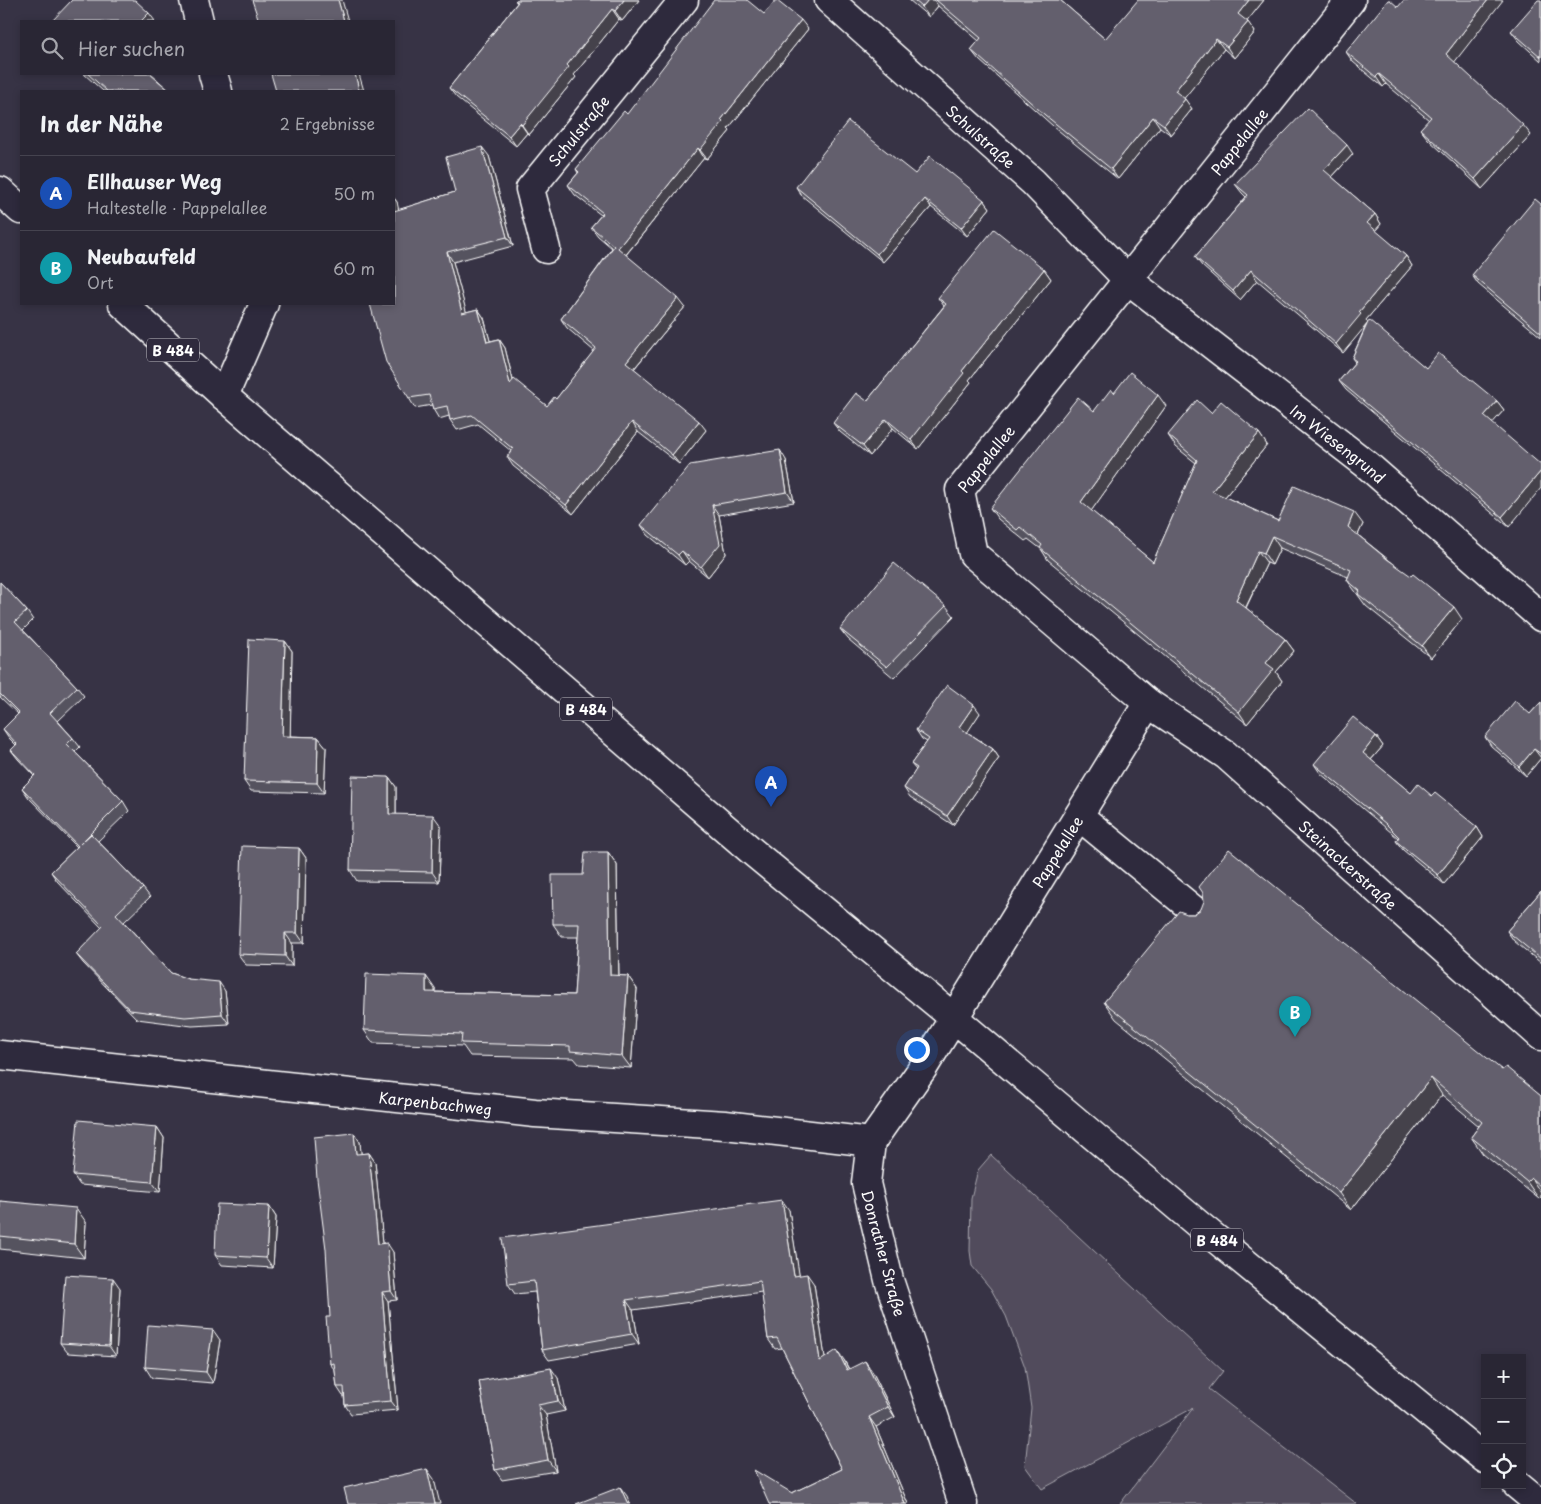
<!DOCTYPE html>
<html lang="de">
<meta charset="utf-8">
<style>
:root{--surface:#292634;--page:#353240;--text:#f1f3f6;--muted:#a5a5ac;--line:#45434f;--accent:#ea580c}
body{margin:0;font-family:"Playpen Sans",sans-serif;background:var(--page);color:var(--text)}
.controls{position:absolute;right:15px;bottom:15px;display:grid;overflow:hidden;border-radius:0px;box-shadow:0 2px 8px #0003}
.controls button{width:45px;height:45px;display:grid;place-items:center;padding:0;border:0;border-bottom:1px solid var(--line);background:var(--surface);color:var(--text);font:25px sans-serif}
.you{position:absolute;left:916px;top:1049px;width:18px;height:18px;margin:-12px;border:4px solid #fff;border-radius:50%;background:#1a73e8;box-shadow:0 0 0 8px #1a73e833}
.badge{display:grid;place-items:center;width:32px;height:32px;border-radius:50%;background:var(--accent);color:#fff;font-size:16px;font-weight:700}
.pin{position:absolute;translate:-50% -41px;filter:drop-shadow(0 1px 2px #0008)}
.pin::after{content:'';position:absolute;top:26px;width:18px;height:15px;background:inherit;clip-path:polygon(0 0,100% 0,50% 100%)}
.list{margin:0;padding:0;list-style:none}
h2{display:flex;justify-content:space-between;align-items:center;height:65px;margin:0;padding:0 20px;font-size:21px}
h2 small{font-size:16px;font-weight:400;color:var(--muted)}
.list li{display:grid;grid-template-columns:32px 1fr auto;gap:15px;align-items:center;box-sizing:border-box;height:75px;padding:0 20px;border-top:1px solid var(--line)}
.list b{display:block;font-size:19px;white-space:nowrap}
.list p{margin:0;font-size:16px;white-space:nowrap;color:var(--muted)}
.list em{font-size:16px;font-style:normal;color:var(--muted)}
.icon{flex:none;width:28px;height:28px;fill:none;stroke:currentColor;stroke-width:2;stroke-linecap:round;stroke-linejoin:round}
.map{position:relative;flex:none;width:1541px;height:1504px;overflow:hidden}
.search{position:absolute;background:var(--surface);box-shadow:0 2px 8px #0003;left:20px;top:20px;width:375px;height:55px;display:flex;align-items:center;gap:12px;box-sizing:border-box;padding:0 18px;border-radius:0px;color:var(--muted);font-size:19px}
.panel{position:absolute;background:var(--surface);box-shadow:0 2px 8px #0003;left:20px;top:90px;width:375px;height:215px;border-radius:0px}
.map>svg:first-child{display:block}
.green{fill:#514c5c;stroke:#a8a6ae}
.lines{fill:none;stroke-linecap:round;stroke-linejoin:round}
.minor-casing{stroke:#fff;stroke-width:31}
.primary-casing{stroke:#fff;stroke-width:31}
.minor{stroke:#2f2a3d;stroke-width:28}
.primary{stroke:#2f2a3d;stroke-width:28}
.wall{fill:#55525e;stroke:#fff}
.shaded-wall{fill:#45424c;stroke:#fff}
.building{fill:#635f6d;stroke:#fff}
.labels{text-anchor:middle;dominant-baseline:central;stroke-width:4;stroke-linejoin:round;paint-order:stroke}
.shield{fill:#2f2a3d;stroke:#c1bfc5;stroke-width:1}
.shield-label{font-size:14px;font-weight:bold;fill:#fff}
.street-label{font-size:15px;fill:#fff;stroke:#2f2a3d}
</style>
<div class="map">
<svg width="1541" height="1504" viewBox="0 0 1541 1504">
<rect width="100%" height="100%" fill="#373345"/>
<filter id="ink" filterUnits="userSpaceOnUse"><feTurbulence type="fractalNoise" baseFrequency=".02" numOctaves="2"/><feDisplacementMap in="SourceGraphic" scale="10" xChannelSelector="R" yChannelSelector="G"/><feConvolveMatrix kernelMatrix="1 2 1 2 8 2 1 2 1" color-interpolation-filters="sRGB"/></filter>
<g filter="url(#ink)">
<path class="green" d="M991,1155L1223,1371L1209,1389L1357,1504H1120L1193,1408L1042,1489L1025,1466L1031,1408L1025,1367L1006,1316L991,1289L972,1266L970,1251L971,1198L978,1170Z"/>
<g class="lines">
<defs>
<g id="minor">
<path d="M194,0L199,21"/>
<path id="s1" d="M829,0L1033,182L1127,279L1366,464L1541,617"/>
<path d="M213,74L218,91"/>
<path id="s2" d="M546,249L530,189L684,0"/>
<path d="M224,396L264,304"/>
<path id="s3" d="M1148,703L1226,755L1541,1036"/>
<path d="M1079,816L1201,916"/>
<path id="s4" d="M0,1055L535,1113L725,1125L871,1142"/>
<path id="s5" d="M963,1504L889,1280L866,1183L871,1142L923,1068L1148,703L973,554L960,490L1351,0"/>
</g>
<g id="primary">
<path d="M0,191L21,210"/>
<path d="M123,304L224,396L754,853L953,1017L1199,1225L1485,1459"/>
<path d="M1517,1485L1540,1504"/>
</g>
</defs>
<use href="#minor" class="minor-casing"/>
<use href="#primary" class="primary-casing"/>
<use href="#minor" class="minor"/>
<use href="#primary" class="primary"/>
</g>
<g class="wall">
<path d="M516,0H639L622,21L619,19L574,75L576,77L529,135L527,133L516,146L456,97L449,88L517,3Z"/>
<path d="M909,0H1060L1105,39L1264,0L1247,21L1255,32L1234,58L1224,49L1184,98L1192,109L1171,135L1160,127L1118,179L1053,126L979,60L971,50L979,41L938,6L929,17Z"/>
<path d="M1541,0V61L1519,41L1511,31Z"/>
<path d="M764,14L808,29L728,129L730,131L707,159L704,158L626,255L685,307L634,369L706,430L679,464L638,432L573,514L513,466L507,457L511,451L478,424L457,430L450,420L449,416L439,419L433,409L432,405L415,408L409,398L394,304V198L397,202L398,210L455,192L489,156L513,246L453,262L466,312L478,309L484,318L490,341L499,339L505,348L513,380L547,406L556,399L594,351L567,328L561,319L612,248L598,236L591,227L601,215L575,195L568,185L578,173L576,169L627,114Z"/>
<path d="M1346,52L1454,62L1531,135L1482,189L1428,139L1420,129L1429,120L1386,84L1383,87L1353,62Z"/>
<path d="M84,74H152H151L170,91H103Z"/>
<path d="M1353,154L1332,177L1375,214L1381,224L1375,231L1406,256L1412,266L1366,320L1368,323L1426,368L1497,401L1504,410L1492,423L1509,527L1346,390L1339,381L1355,362L1352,358L1367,323L1343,353L1257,280L1240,300L1202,266L1195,257L1246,197L1242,193L1235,184Z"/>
<path d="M915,174L984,200L990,208L967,236L931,207L883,262L801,195L796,187Z"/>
<path d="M1541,204V337L1478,284L1472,275Z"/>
<path d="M1044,269L1051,279L969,380L971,382L918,449L893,428L870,456L840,432L833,423L867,401L944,306L938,298Z"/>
<path d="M1114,393L1166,406L1091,511L1153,562L1196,463L1176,447L1168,435L1211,413L1259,433L1267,445L1225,497L1278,521L1363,524L1358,535L1462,619L1431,658L1366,606L1347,580L1348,577L1280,548L1272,565L1267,563L1246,608L1285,639L1294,651L1276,672L1282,681L1247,724L1048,560L1041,549L1028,539L1025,541L998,519L990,508L1094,411Z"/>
<path d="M786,460L794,502L719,515L726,554L708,577L689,561L685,565L648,535L641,525Z"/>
<path d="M0,582L27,611L33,620L23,630L77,687L84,696L58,721L73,738L80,747L75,752L123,801L129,811L98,841L143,888L150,897L124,922L171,973L188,979L225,991L229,1024L192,1026L137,1019L83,963L76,954L102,928L57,881L51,872L77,847L29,798L22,788L34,776L18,759L11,750L16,745L9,738L3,729L18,714L0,697Z"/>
<path d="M946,606L954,616L894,678L848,639L840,629Z"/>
<path d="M285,641L292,651L290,736L318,737L326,747L324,793L251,791L244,781Z"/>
<path d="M1541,702V758L1526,776L1491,746L1485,737L1530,714Z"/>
<path d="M980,713L967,732L993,749L999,758L953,825L910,797L904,788L916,770L911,764L927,742L922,739L916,730Z"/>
<path d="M1376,736L1383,746L1371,760L1411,793L1432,796L1477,827L1483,837L1444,884L1403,850L1396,841L1398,838L1320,773L1314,764Z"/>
<path d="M389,777L396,787V815L441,826L439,882L357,881L350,870Z"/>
<path d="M299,848L306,858L304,943H292V966L246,965L238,954Z"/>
<path d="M608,852L617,865L619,976H628L637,989L631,1068L579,1064L574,1058L470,1056L463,1046L373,1043L364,1030L435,989V992L574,995L578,937H562L553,924L583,875Z"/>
<path d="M1541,891V963L1514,941L1507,931Z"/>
<path d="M1201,909L1502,1070L1541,1096V1197L1539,1199L1483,1154L1471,1137L1479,1126L1442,1095L1351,1210L1116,1019L1104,1002L1187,914H1194Z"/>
<path d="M157,1127L164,1138L160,1192L80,1185L73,1175Z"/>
<path d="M354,1133L360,1142L361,1154L369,1153L375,1162L383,1244L393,1252L397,1300L388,1301L398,1410L351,1414L345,1405L344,1396H343L337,1387L335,1370L330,1364Z"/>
<path d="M0,1201L86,1222L84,1258L0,1249Z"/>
<path d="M269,1206L276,1217L273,1268L222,1265L215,1255Z"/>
<path d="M789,1210L799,1275L814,1284L825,1358L844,1360L849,1369L872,1371L895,1417L876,1427L908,1504H769L842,1469L782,1348L775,1349L768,1339L762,1292L633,1310L639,1344L549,1360L542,1350L535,1292L515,1294L508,1284Z"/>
<path d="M120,1288L116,1356L68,1353L60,1343Z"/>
<path d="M220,1340L213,1383L152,1378L145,1367Z"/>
<path d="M558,1378L565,1411L546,1415L556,1471L502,1480L495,1470L479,1381Z"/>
</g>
<g class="shaded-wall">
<path d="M338,0H342L348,21H344Z"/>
<path d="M624,0H639L622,21L615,11Z"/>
<path d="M928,0H934L938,6L929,17L922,7Z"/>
<path d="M1249,0H1264L1245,24L1238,14Z"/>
<path d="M1488,0H1503L1453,64L1446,54Z"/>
<path d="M612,9L619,19L574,75L576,77L529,135L522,125L567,65Z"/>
<path d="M149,13L155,21H141Z"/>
<path d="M801,20L808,29L728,129L730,131L707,159L700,150L721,120Z"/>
<path d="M1248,22L1255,32L1234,58L1227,47Z"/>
<path d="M1216,39L1224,49L1182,101L1175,91Z"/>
<path d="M355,74H359L364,91H360L359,90Z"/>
<path d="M1379,74L1386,84L1383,87L1376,77Z"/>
<path d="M1185,99L1192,109L1171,135L1164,125Z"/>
<path d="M1153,117L1160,127L1118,179L1111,169Z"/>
<path d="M520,123L527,133L516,146L509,136Z"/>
<path d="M1523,125L1531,135L1482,189L1475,179Z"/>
<path d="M1347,145L1353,154L1330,179L1324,170Z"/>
<path d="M482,147L489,156L513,246L507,237Z"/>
<path d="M698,148L704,158L624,257L618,248Z"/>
<path d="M394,198L397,202L401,220L394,211Z"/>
<path d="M925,199L931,207L883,262L877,254Z"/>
<path d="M984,200L990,208L967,236L961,228Z"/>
<path d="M1375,214L1381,224L1373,233L1367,223Z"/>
<path d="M447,252L453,262L469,322L462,313Z"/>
<path d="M1406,256L1412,266L1366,320L1368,323L1343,353L1336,344L1359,312Z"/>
<path d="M1044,269L1051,279L969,380L971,382L918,449L911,440L962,371Z"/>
<path d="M1251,270L1257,280L1240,300L1233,291Z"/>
<path d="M678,298L685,307L632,371L626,362Z"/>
<path d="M478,309L484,318L493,352L487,342Z"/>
<path d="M499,339L505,348L516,393L510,384Z"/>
<path d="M1158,395L1166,406L1089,514L1081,502Z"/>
<path d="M1497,401L1504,410L1490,426L1484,416Z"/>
<path d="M886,419L893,428L870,456L863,446Z"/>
<path d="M699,421L706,430L679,464L672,455Z"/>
<path d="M632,422L638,432L573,514L566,505Z"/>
<path d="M1259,433L1267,445L1220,503L1212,491Z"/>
<path d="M780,450L786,460L794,502L787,492Z"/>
<path d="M1541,471V488L1509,527L1502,517Z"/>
<path d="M712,505L719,515L726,554L708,577L701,567Z"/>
<path d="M1354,512L1363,524L1356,539L1348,527Z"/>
<path d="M1272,536L1280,548L1272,565L1264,553Z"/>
<path d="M682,551L689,561L685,565L678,555Z"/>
<path d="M1258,551L1267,563L1244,611L1236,600Z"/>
<path d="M1454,607L1462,619L1431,658L1422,646Z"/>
<path d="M1285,639L1294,651L1276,672L1282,681L1247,724L1239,712L1266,663Z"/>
<path d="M285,641L292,651L290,746L282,736Z"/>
<path d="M974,705L980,713L965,736L959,727Z"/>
<path d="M1376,736L1383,746L1369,762L1363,753Z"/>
<path d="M318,737L326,747L324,793L317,783Z"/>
<path d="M993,749L999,758L953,825L947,816Z"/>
<path d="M1534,749L1541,758L1526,776L1519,767Z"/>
<path d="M389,777L396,787V825L389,814Z"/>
<path d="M433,815L441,826L439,882L432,872Z"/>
<path d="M1477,827L1483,837L1444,884L1438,875Z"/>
<path d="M299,848L306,858L304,943L297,933Z"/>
<path d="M608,852L617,865L619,988L610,975Z"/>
<path d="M285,933L292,943V966L285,956Z"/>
<path d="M426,976L435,989V1004L426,992Z"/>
<path d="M628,976L637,989L631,1068L622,1056Z"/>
<path d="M219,982L225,991L229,1024L222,1014Z"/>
<path d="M1431,1078L1442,1095L1351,1210L1339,1193Z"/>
<path d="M157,1127L164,1138L160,1192L152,1182Z"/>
<path d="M354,1133L360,1142L362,1163L356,1154Z"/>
<path d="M369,1153L375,1162L384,1253L378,1244Z"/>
<path d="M1531,1178L1541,1193V1197L1539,1199L1527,1182Z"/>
<path d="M782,1200L789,1210L801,1286L794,1276Z"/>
<path d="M269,1206L276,1217L273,1268L266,1258Z"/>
<path d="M76,1208L86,1222L84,1258L74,1244Z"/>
<path d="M387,1243L393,1252L397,1300L391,1291Z"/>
<path d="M807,1274L814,1284L827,1371L820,1361Z"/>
<path d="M113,1278L120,1288L116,1356L109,1346Z"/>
<path d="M382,1292L388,1301L398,1410L391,1401Z"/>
<path d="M626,1300L633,1310L639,1344L632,1334Z"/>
<path d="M213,1330L220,1340L213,1383L206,1372Z"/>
<path d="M837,1350L844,1360L854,1380L847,1370Z"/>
<path d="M865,1361L872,1371L895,1417L888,1407Z"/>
<path d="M551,1368L558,1378L565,1411L558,1401Z"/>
<path d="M538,1405L546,1415L556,1471L548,1460Z"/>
<path d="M869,1417L876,1427L908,1504H905Z"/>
<path d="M427,1469L434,1479L440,1504H435Z"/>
<path d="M620,1487L627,1496L630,1504H628Z"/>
</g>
<g class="building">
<path d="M72,0H135L149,13L141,21H52Z"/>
<path d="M252,0H338L344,21H259Z"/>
<path d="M516,0H624L615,11L612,9L567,65L569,67L522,125L520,123L509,136L449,88L518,2L515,1Z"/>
<path d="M714,0H747L764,14L776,0L801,20L721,120L723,122L700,150L698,148L618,248L678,298L626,362L699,421L672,455L632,422L566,505L507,457L513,449L472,415L450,420L447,406L433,409L429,395L409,398L386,362L370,304H394V209V211L455,192L446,157L482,147L507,237L447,252L462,313L478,309L487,342L499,339L510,384L514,379L547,406L554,397L556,399L596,348L561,319L614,246L591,227L603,213L568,185L579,172L576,169L624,111L627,114Z"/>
<path d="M914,0H928L922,7Z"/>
<path d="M936,0H1060L1105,39L1138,0H1249L1238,14L1248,22L1227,47L1216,39L1175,91L1185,99L1164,125L1153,117L1111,169L1045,115L971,50L981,38Z"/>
<path d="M1388,0H1390L1398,7L1404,0H1488L1446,54L1523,125L1475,179L1420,129L1431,117L1379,74L1376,77L1346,52Z"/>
<path d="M1538,0H1541V57L1511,31Z"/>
<path d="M88,74H150L170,91H107Z"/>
<path d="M271,74H355L359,90L362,89V91H276Z"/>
<path d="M1308,108L1347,145L1324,170L1375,214L1367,223L1406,256L1359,312L1361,314L1336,344L1251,270L1233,291L1195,257L1248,195L1235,184Z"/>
<path d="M848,121L915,174L930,156L984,200L961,228L925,199L877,254L796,187Z"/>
<path d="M1535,199L1541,204V333L1472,275Z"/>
<path d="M994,229L1044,269L962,371L964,373L911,440L886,419L863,446L833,423L856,393L867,401L946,304L938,298Z"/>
<path d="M1369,320L1426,368L1438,353L1497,401L1484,416L1541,465V471L1502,517L1339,381L1356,361L1352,358Z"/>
<path d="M1130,372L1158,395L1081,502L1153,562L1197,460L1168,435L1197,400L1211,413L1221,401L1259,433L1212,491L1278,521L1294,486L1354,512L1348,527L1387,559L1411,576L1413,574L1454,607L1422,646L1358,594L1360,591L1347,580L1351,570L1272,536L1264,553L1258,551L1236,600L1285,639L1266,663L1274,669L1239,712L1040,548L1042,545L1020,527L1017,530L990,508L1078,397L1094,411L1111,389L1114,393Z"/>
<path d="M780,450L787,492L712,505L720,544L701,567L682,551L678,555L641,525L690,465Z"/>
<path d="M894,563L946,606L887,667L840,629Z"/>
<path d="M0,582L27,611L15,622L77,687L50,713L73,738L67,744L123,801L80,844L91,834L143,888L116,914L171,973L188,979L219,982L222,1014L185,1017L130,1010L76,954L103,926L51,872L78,846L22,788L35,775L11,750L17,744L3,729L19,713L0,694Z"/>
<path d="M249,639L285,641L282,736L318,737L317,783L244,781Z"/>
<path d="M947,685L974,705L959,727L993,749L947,816L904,788L917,768L911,764L929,739L916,730Z"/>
<path d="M1515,701L1530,714L1541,702V754L1534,749L1519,767L1485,737Z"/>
<path d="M1353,717L1376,736L1363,753L1411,793L1418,784L1432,796L1435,793L1477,827L1438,875L1396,841L1399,837L1386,824L1314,764Z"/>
<path d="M352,776L389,777V814L433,815L432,872L350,870Z"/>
<path d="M242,846L299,848L297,933H285V956L238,954Z"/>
<path d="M1229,849L1502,1070L1506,1067L1541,1096V1187L1531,1178L1527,1182L1471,1137L1482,1122L1431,1078L1339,1193L1104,1002L1179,911L1187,914H1194L1201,909L1204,901L1203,893L1199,887Z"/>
<path d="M585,852H608L610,975L628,976L622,1056L570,1051V1046L461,1043L462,1034L364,1030L366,974L426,976V992L574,995L579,924H553L552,875H583Z"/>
<path d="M1541,891V959L1507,931Z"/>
<path d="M78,1120L157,1127L152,1182L73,1175Z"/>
<path d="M354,1133L356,1154L369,1153L378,1244L387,1243L391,1291L382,1292L391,1401L345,1405L344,1387H337L334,1363L330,1364L326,1317H330L326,1249L317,1179L314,1137Z"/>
<path d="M782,1200L794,1276L807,1274L820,1361L837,1350L847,1370L865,1361L888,1407L869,1417L905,1504H769L754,1470L792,1493L842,1469L777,1338L768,1339L760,1281L626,1300L632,1334L542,1350L534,1281L508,1284L502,1238Z"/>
<path d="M0,1201L76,1208L74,1244L0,1236Z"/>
<path d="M217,1204L269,1206L266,1258L215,1255Z"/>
<path d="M65,1275L113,1278L109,1346L60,1343Z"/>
<path d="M148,1325L213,1330L206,1372L145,1367Z"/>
<path d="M551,1368L558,1401L538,1405L548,1460L495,1470L479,1381Z"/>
<path d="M427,1469L435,1504H348L344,1488Z"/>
<path d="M620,1487L628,1504H576Z"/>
</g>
</g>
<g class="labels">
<g class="shield">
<rect x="147" y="338.5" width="52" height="23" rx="4"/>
<rect x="560" y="697.5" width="52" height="23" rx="4"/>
<rect x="1191" y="1228.5" width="52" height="23" rx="4"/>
</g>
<g class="shield-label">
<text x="173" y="350">B 484</text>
<text x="586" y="709">B 484</text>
<text x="1217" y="1240">B 484</text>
</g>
<g class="street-label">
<text stroke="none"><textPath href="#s2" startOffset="138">Schulstraße</textPath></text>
<text stroke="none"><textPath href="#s1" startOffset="204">Schulstraße</textPath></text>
<text stroke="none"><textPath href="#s5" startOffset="1638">Pappelallee</textPath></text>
<text stroke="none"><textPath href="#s1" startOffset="676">Im Wiesengrund</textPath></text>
<text stroke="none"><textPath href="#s5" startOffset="1232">Pappelallee</textPath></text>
<text stroke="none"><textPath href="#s5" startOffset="722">Pappelallee</textPath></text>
<text stroke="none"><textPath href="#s3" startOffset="258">Steinackerstraße</textPath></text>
<text stroke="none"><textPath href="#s4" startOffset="438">Karpenbachweg</textPath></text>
<text transform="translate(884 1253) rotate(75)">Donrather Straße</text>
</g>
</g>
</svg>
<div class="controls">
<button>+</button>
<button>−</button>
<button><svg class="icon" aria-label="locate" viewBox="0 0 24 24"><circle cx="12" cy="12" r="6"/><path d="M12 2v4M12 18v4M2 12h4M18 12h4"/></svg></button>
</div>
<div class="you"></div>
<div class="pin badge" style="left:771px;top:807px;background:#1a4fb4">A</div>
<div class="pin badge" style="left:1295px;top:1037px;background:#0f9aa8">B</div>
<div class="search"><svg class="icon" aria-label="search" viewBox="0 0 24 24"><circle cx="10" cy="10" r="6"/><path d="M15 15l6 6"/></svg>Hier suchen</div>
<section class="panel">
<h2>In der Nähe<small>2 Ergebnisse</small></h2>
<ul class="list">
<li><span class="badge" style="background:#1a4fb4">A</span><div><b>Ellhauser Weg</b><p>Haltestelle · Pappelallee</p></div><em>50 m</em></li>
<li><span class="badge" style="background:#0f9aa8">B</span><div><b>Neubaufeld</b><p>Ort</p></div><em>60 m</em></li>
</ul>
</section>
</div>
